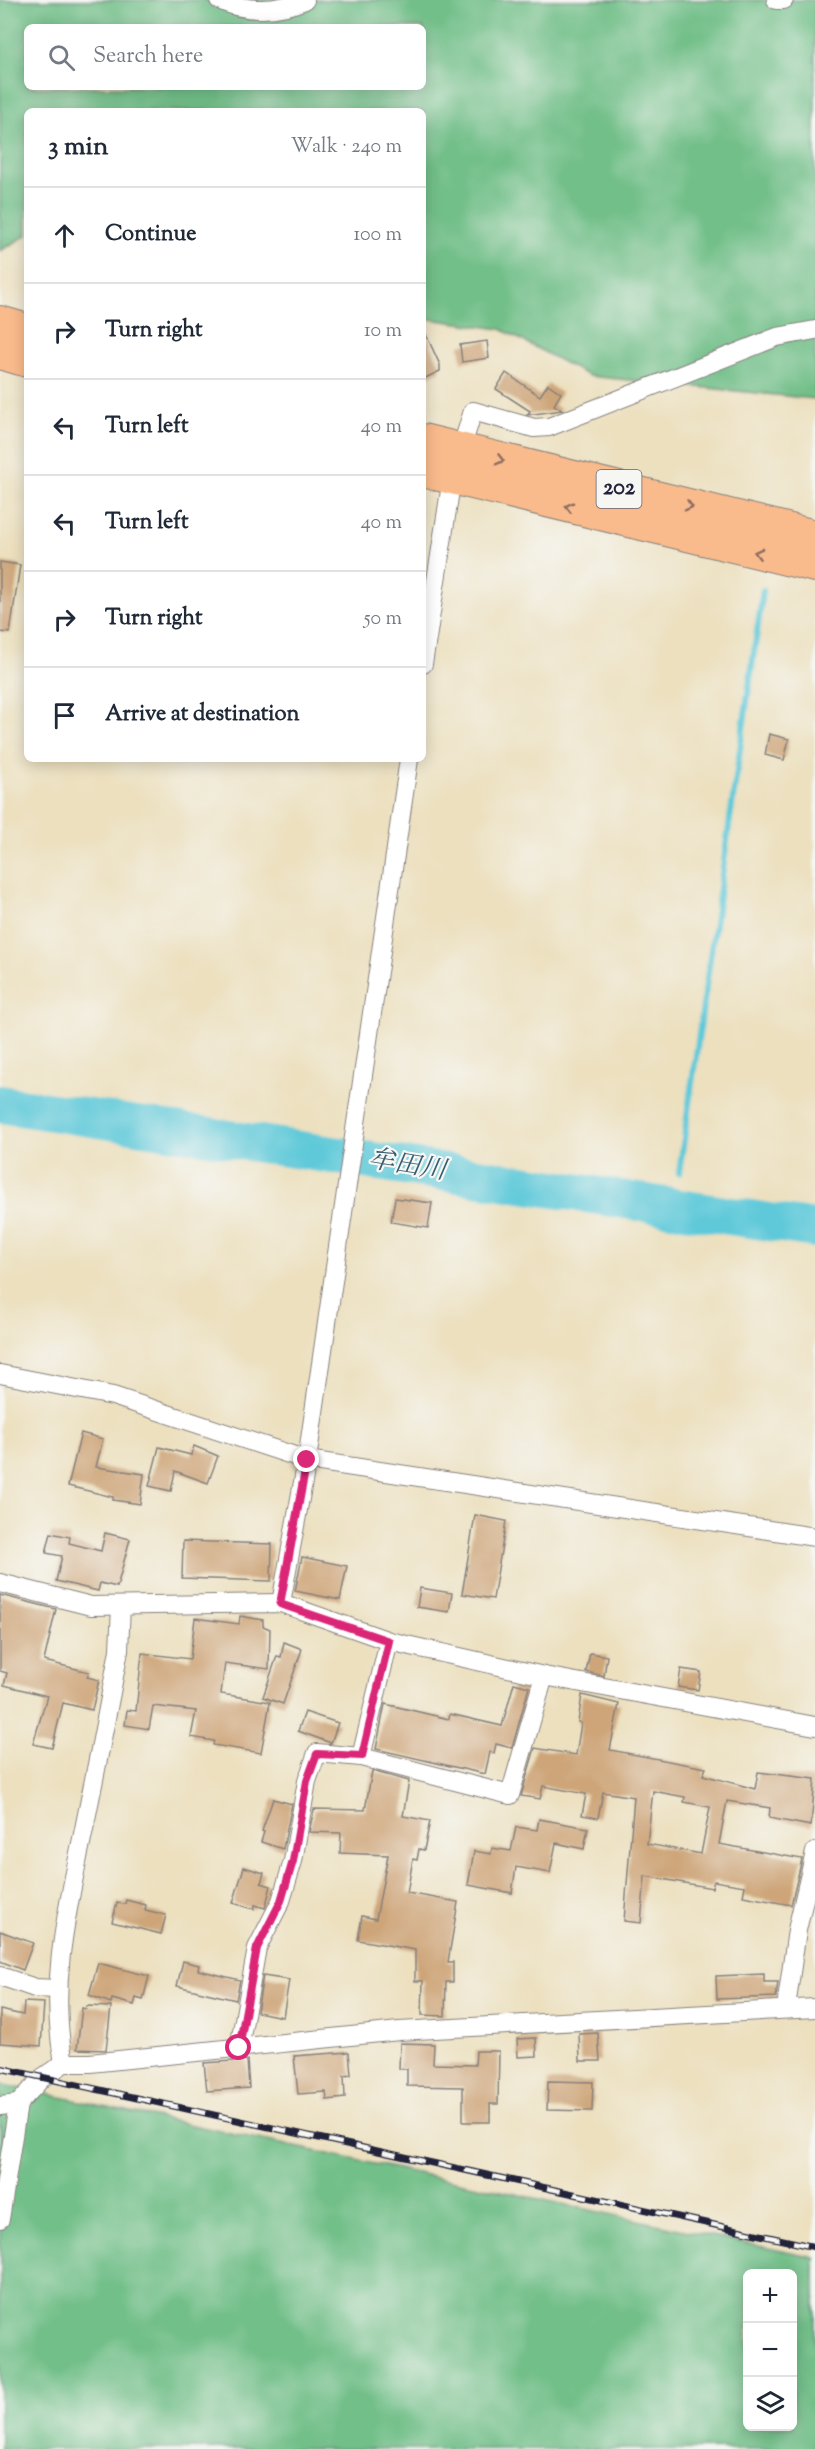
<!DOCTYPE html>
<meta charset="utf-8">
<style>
:root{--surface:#fff;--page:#f2f2f3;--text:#1f2937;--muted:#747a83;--line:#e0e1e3}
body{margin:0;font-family:"Sorts Mill Goudy","Noto Serif JP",serif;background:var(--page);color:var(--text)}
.controls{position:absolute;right:18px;bottom:18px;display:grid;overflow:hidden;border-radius:9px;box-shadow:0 3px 15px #0003}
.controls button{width:54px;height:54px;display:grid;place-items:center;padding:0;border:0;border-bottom:2px solid var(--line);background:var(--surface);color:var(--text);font:30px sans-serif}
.stop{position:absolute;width:18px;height:18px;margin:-14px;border:4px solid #db2777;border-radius:50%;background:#fff}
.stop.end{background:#db2777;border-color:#fff;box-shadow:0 2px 6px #0008}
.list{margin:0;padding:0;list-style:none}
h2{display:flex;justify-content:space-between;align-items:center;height:78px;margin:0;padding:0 24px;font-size:26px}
h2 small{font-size:20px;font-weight:400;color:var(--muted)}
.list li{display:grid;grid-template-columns:39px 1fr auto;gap:18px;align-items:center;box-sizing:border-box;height:96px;padding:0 24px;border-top:2px solid var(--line)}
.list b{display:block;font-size:22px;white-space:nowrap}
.list em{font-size:20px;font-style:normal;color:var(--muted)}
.icon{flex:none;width:33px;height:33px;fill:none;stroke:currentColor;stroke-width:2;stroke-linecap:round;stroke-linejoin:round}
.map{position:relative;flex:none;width:815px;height:2449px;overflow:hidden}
.search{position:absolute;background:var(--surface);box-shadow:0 3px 15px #0003;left:24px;top:24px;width:402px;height:66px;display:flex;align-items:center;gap:15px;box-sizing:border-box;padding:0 21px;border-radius:9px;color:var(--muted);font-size:22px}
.panel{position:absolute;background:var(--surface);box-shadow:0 3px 15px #0003;left:24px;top:108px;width:402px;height:654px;border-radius:9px}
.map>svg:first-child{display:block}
.forest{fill:#72bf89;stroke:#4a7062;stroke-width:1.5;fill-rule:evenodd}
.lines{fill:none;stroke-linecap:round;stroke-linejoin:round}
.stream{stroke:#5ec9d9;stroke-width:6}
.river{stroke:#5ec9d9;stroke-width:38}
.building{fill:#cea579;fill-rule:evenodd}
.street-casing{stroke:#87817d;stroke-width:20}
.highway-casing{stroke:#87817d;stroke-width:34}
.street{stroke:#fff;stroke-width:18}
.highway{stroke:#fabb8c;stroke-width:32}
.rail-casing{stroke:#22223b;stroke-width:7}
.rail{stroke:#f6f6f2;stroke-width:4.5;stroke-dasharray:14;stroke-linecap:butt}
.oneway{stroke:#8e6e64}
.route{stroke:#db2777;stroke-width:8}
.labels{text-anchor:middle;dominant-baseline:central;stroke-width:4.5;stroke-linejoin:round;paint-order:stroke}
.shield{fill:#f6f6f2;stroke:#626272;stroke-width:1.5}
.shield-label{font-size:22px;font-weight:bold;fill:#22223b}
.water-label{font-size:26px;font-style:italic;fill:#375c72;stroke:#f6f6f2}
</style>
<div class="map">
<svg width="815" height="2449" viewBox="0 0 815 2449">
<rect width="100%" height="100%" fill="#f6f6f2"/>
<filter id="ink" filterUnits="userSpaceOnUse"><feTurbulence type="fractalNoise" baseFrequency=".0167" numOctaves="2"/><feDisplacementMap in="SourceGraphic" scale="12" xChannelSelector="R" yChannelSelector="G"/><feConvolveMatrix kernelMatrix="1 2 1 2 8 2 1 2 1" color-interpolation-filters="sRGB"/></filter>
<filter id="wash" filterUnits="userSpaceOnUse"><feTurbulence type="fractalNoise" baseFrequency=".008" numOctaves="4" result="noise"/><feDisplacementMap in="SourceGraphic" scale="24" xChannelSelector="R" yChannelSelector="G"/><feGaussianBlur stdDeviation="1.35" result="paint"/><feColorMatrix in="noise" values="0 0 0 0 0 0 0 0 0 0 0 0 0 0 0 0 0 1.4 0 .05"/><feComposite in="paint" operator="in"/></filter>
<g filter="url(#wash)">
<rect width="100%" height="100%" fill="#ece0bf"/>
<g class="forest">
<path d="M0,0H815V399L589,376L501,329L423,318V111H27V235L0,251ZM27,27H423V87H27Z"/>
<path d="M0,2084L815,2258V2449H0ZM748,2274H792V2426H748Z"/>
</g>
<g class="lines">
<path class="stream" d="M679,1173L763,590"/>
<path class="river" d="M0,1104L815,1229"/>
</g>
<g id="blocks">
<g class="building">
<path d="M423,328L440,365V371L423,379Z"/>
<path d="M487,341L489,358L462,362L460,345Z"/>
<path d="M506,373L540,396L548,384L561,393L554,405L562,410L527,415L530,411L496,389Z"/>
<path d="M0,562L20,565L10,633L0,632Z"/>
<path d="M769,734L789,739L784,760L765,755Z"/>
<path d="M395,1198L432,1203L428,1228L391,1222Z"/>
<path d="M81,1433L103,1439L96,1467L144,1474L140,1504L113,1500V1497L68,1486Z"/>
<path d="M194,1446L218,1456L208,1483L175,1471L171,1491L149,1486L159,1447L191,1455Z"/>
<path d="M475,1515L506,1521L493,1599L462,1594Z"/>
<path d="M51,1533L70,1537L69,1543L101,1551L105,1533L130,1539L117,1587L100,1583L98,1591L56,1581L62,1556L46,1553Z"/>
<path d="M183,1541L272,1544L271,1581L182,1578Z"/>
<path d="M302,1557L347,1566L340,1600L295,1591Z"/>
<path d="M420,1588L452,1593L449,1612L417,1607Z"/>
<path d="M0,1595L56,1609L44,1661L89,1672L87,1677L99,1680L92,1710L63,1703L52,1748L33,1744L47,1696L4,1685L7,1673L0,1671Z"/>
<path d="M240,1616L263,1620V1626L270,1629L269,1669L225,1663L221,1694L270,1702L261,1753L213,1745L214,1741L191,1737L196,1711L153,1706L149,1729L125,1725L127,1710L136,1711L142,1653L190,1659L195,1618L239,1624Z"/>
<path d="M284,1642L302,1649L283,1704L263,1697L277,1656L281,1657Z"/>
<path d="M590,1653L607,1656L604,1676L586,1672Z"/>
<path d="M681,1669L701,1672L698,1690L678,1687Z"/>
<path d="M514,1683L529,1687L512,1748L496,1744L494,1753L490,1752L485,1774L376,1749L385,1704L449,1719L450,1714L502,1726Z"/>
<path d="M582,1695L619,1704L610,1750L706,1768L703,1775L755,1789L758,1772L815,1779L811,1826L769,1818L770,1808L727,1801L719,1844L802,1859L791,1905L743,1896L745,1886L714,1881L712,1888L645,1876L641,1923L624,1921L634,1797L603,1792L598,1818L582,1815L586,1794L543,1786L540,1799L521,1796L535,1748L576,1755L581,1723L578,1722ZM653,1791L685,1797L684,1802L710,1807L701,1854L647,1844Z"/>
<path d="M305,1712L338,1723L331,1743L298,1731Z"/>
<path d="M372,1771L409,1781L403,1816L430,1821L424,1850L419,1849L417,1860L413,1859L407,1893L458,1902L448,1962H453V1982H446L445,2016L422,2015L423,1981H415V1950L358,1940L362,1916L376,1919L388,1855L340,1853L341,1833L309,1832L314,1809L365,1810Z"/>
<path d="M273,1799L292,1804L283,1849L261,1842L264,1832L262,1831Z"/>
<path d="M539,1819L588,1828L584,1849L556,1843L550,1873L516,1867L512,1893L468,1885L474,1851L491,1854L492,1848L511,1851L516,1827L537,1830Z"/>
<path d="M244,1867L264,1873L261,1883L271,1886L265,1908L255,1905L254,1909L233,1903Z"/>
<path d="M126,1900L146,1905L145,1910L166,1915L161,1934L112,1922L117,1903L125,1904Z"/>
<path d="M0,1931L33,1943L23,1970L0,1961Z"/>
<path d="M183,1961L199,1965L198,1970L240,1980L236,2000L177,1986Z"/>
<path d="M98,1963L149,1976L143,2000L136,1998L134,2005L112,1999L111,2003L89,1995Z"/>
<path d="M764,1974V1982H778L776,1997L717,1999L716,1976Z"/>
<path d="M263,1976L289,1980L283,2017L257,2012Z"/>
<path d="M24,2002L44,2003L41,2046L0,2043V2010L23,2015Z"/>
<path d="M87,2006L111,2007L106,2050L77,2049L82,2008L86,2009Z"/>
<path d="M598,2033L600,2061H580L579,2034Z"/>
<path d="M536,2038L537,2056L518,2057L517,2039Z"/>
<path d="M400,2043L434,2044L433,2064L475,2065L476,2051H499L498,2104H490V2122H463V2087L407,2086V2069H399Z"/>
<path d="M349,2052L351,2075L344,2076L345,2098L327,2100L326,2092L298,2094L294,2056Z"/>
<path d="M247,2060L249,2088L207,2091L204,2063Z"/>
<path d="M548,2081L593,2082L592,2111L547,2110Z"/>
</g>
</g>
</g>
<g filter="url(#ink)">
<use href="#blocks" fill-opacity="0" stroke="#87817d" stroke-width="1.5"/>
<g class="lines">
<defs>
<g id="street">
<path d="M219,0C245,13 279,11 305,0"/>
<path d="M776,0H784"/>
<path d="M423,664L452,478L473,411L534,428L549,427L777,337L815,330"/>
<path d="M0,1374L113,1396L307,1460L815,1537"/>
<path d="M0,1583L91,1606L281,1603L389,1641L544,1676L815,1726"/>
<path d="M281,1603L307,1460L409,759"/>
<path d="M361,1757L389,1641"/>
<path d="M0,1976L35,1988L56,1989"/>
<path d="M786,2008L797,1930L815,1852"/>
<path d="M239,2048L257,1948L281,1901L293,1861L307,1781L317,1753L361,1757L510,1795L544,1676"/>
<path d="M64,2063C48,1984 68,1907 84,1829C96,1770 108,1710 119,1650L121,1606"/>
<path d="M0,2106L18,2104"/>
<path d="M0,2219L18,2104L42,2078L64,2063H90L399,2031L815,2008"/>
</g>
<g id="highway">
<path d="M0,322L27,330"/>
<path d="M0,353L27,361"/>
<path d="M423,440L815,536"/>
<path d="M423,471L815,566"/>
</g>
</defs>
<use href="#street" class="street-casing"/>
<use href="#highway" class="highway-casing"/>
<use href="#street" class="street"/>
<use href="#highway" class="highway"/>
<defs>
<path id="rail" d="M0,2068L815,2247"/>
</defs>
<use href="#rail" class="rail-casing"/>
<use href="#rail" class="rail"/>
</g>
<defs><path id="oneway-chevron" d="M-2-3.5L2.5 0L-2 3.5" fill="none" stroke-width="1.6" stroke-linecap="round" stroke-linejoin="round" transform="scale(1.5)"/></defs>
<g class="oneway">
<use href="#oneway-chevron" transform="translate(500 460) rotate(14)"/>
<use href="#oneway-chevron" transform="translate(689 506) rotate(14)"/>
<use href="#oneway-chevron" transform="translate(569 507) rotate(-166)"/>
<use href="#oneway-chevron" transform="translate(758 553) rotate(-166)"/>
</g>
</g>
<g class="lines" filter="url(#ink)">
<path class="route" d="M239,2048L257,1948L281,1901L293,1861L307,1781L317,1754L362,1756L389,1641L280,1604L307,1460"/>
</g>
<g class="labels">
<rect class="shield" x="596.5" y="470" width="45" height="38" rx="4.5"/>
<g class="shield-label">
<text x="619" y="489">202</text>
</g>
<g class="water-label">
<text transform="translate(407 1166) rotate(9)">牟田川</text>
</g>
</g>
</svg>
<div class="controls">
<button>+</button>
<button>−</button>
<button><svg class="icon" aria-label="layers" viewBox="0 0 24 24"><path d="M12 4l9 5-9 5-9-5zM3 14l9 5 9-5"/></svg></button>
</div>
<div class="stop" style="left:239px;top:2048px"></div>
<div class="stop end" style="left:307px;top:1460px"></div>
<div class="search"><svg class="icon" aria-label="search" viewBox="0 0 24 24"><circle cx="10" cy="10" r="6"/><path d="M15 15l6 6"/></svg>Search here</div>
<section class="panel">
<h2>3 min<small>Walk · 240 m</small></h2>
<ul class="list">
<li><svg class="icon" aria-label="ahead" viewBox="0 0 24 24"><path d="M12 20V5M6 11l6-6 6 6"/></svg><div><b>Continue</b></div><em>100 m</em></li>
<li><svg class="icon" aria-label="right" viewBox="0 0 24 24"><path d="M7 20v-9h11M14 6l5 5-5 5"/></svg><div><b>Turn right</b></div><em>10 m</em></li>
<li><svg class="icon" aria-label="left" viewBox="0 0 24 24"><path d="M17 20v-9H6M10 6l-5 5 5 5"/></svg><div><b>Turn left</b></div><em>40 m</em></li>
<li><svg class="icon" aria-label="left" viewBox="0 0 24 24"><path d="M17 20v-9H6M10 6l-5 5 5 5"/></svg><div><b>Turn left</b></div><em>40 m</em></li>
<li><svg class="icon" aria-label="right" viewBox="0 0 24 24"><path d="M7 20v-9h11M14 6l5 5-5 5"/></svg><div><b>Turn right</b></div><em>50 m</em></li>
<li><svg class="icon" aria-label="arrive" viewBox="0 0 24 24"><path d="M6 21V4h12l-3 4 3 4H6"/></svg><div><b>Arrive at destination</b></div></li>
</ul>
</section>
</div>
